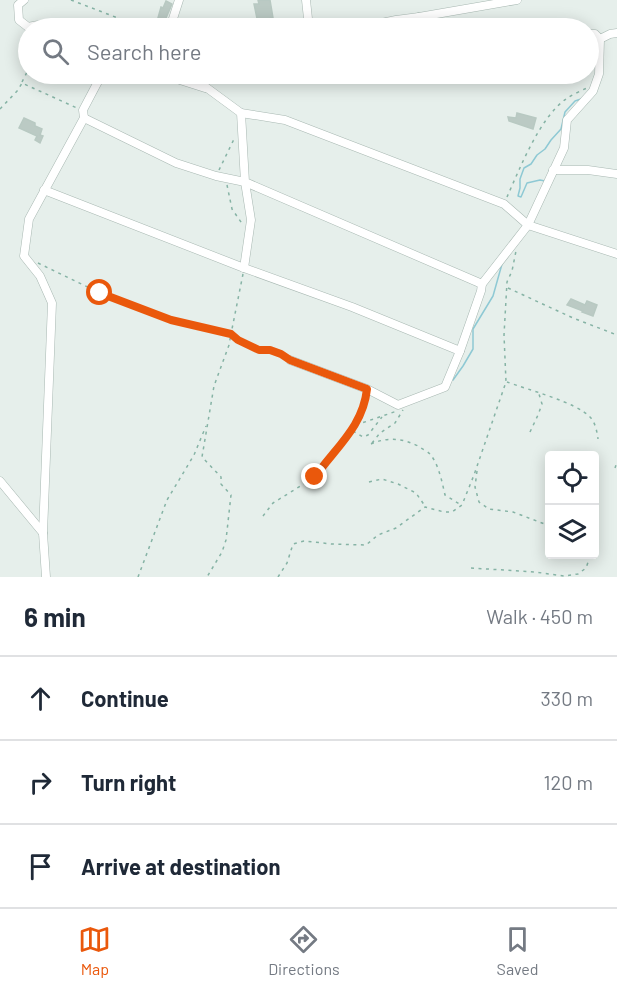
<!DOCTYPE html>
<meta charset="utf-8">
<style>
:root{--surface:#fff;--page:#f6f6f7;--text:#1f2937;--muted:#747a83;--line:#e0e1e3;--accent:#ea580c}
body{margin:0;font-family:Barlow,sans-serif;background:var(--page);color:var(--text)}
.controls{position:absolute;right:18px;bottom:18px;display:grid;overflow:hidden;border-radius:6px;box-shadow:0 3px 15px #0003}
.controls button{width:54px;height:54px;display:grid;place-items:center;padding:0;border:0;border-bottom:2px solid var(--line);background:var(--surface);color:var(--text);font:30px sans-serif}
.stop{position:absolute;width:18px;height:18px;margin:-14px;border:4px solid #ea580c;border-radius:50%;background:#fff}
.stop.end{background:#ea580c;border-color:#fff;box-shadow:0 2px 6px #0008}
.list{margin:0;padding:0;list-style:none}
h2{display:flex;justify-content:space-between;align-items:center;height:78px;margin:0;padding:0 24px;font-size:26px}
h2 small{font-size:20px;font-weight:400;color:var(--muted)}
.list li{display:grid;grid-template-columns:39px 1fr auto;gap:18px;align-items:center;box-sizing:border-box;height:84px;padding:0 24px;border-top:2px solid var(--line)}
.list b{display:block;font-size:22px;white-space:nowrap}
.list em{font-size:20px;font-style:normal;color:var(--muted)}
.icon{flex:none;width:33px;height:33px;fill:none;stroke:currentColor;stroke-width:2;stroke-linecap:round;stroke-linejoin:round}
.map{position:relative;flex:none;width:617px;height:577px;overflow:hidden}
.search{position:absolute;background:var(--surface);box-shadow:0 3px 15px #0003;left:18px;right:18px;top:18px;height:66px;display:flex;align-items:center;gap:15px;box-sizing:border-box;padding:0 21px;border-radius:33px;color:var(--muted);font-size:22px}
.sheet{height:330px;background:var(--surface)}
nav{display:flex;justify-content:space-around;align-items:center;box-sizing:border-box;height:84px;border-top:2px solid var(--line);background:var(--surface);font-size:16px;color:var(--muted)}
nav a{display:grid;justify-items:center;gap:3px}
nav .on{color:var(--accent)}
.map>svg:first-child{display:block}
.lines{fill:none;stroke-linecap:round;stroke-linejoin:round}
.stream{stroke:#8ec9d4;stroke-width:1.5}
.building{fill:#bbcac4;stroke:#b8c9c2;stroke-width:1.5}
.minor-casing{stroke:#a8b8b2;stroke-width:9}
.path{stroke:#86b3a5;stroke-width:1.5;stroke-dasharray:3 4.5;stroke-linecap:butt}
.minor{stroke:#fff;stroke-width:8}
.route{stroke:#ea580c;stroke-width:8}
</style>
<div class="map">
<svg width="617" height="577" viewBox="0 0 617 577">
<rect width="100%" height="100%" fill="#e6efeb"/>
<g class="lines">
<g class="stream">
<path d="M545,181L540,180L527,183L521,197L518,196L520,188V179L524,168L531,164L537,155L545,149L551,140L561,129L565,112L575,101L581,99"/>
<path d="M453,380L463,366L473,349V329L493,296L502,264"/>
</g>
</g>
<g class="building">
<path d="M258,0H270L273,18L262,20L267,28H259L254,4H259Z"/>
<path d="M166,1L172,4L162,27L156,25L161,7L163,8Z"/>
<path d="M517,113L536,118L533,129L509,121L508,117L516,118Z"/>
<path d="M24,118L35,123V126L42,129L40,135L43,136L40,143L35,140L37,136L19,128Z"/>
<path d="M571,299L585,305L587,301L597,305L593,316L582,312L583,311L567,305Z"/>
</g>
<g class="lines">
<defs>
<g id="minor">
<path d="M24,0L18,5L19,20L28,27C41,24 50,24 63,28"/>
<path d="M306,0L309,28"/>
<path d="M419,17L517,0"/>
<path d="M170,28L179,0"/>
<path d="M357,28L396,20L419,17L432,28"/>
<path d="M600,39L610,34L617,33"/>
<path d="M161,74L205,88"/>
<path d="M188,74L241,113L245,182L482,284"/>
<path d="M241,113L285,120L504,204L528,225L617,254"/>
<path d="M84,118L176,163L216,176L245,182L251,220L244,268"/>
<path d="M553,170H588L617,174"/>
<path d="M44,190L244,268L352,307L460,351"/>
<path d="M290,360L367,389L398,405L445,387L460,351L481,291L482,284L528,225L564,148L567,120L593,91L599,74L600,39L595,34H588"/>
<path d="M0,481L43,533L46,577"/>
<path d="M43,533L52,303L40,276L24,256L29,219L84,118L83,110L102,74"/>
</g>
</defs>
<use href="#minor" class="minor-casing"/>
<g class="path">
<path d="M71,0L144,28"/>
<path d="M22,82L28,70"/>
<path d="M0,109L18,90L22,83L77,108"/>
<path d="M219,170L235,137"/>
<path d="M227,185L232,209L243,225"/>
<path d="M507,197C520,168 540,117 566,99C572,95 580,91 587,88"/>
<path d="M38,263L100,293L154,314L171,320L231,334L229,345L214,386L202,457L221,477V484L231,495L226,540L222,552L207,577"/>
<path d="M243,274L231,334C238,341 250,349 261,350C270,351 276,352 284,356"/>
<path d="M508,288L573,318L617,335"/>
<path d="M507,382C526,389 578,403 590,417C595,422 597,431 598,439"/>
<path d="M356,425L397,411"/>
<path d="M353,431L363,437L368,435L382,417"/>
<path d="M530,432L538,415L542,404L539,394"/>
<path d="M372,443L380,433L395,423L403,410"/>
<path d="M371,444C387,437 402,438 418,446C422,449 427,451 430,454C439,465 442,482 445,495L461,505"/>
<path d="M615,468L617,462"/>
<path d="M477,471L475,487L479,502L489,509L513,512L550,526"/>
<path d="M369,482L382,479L398,484L416,493L425,506"/>
<path d="M263,516L273,503L315,477L326,460L338,449L359,420L365,402L366,396"/>
<path d="M471,568L535,572L564,576L578,574L586,568L591,554"/>
<path d="M138,577L167,500L194,455L206,426"/>
<path d="M278,577L287,563L293,544L304,541L332,544L366,545L378,535L396,528L425,507L444,512H452L462,505L474,475L506,382L504,335L507,282L512,271L516,251"/>
</g>
<use href="#minor" class="minor"/>
</g>
<g class="lines">
<path class="route" d="M100,293L171,320L231,334L238,340L259,350H270L281,354L290,360L367,389C363,427 335,448 315,477"/>
</g>
</svg>
<div class="controls">
<button><svg class="icon" aria-label="locate" viewBox="0 0 24 24"><circle cx="12" cy="12" r="6"/><path d="M12 2v4M12 18v4M2 12h4M18 12h4"/></svg></button>
<button><svg class="icon" aria-label="layers" viewBox="0 0 24 24"><path d="M12 4l9 5-9 5-9-5zM3 14l9 5 9-5"/></svg></button>
</div>
<div class="stop" style="left:100px;top:293px"></div>
<div class="stop end" style="left:315px;top:477px"></div>
<div class="search"><svg class="icon" aria-label="search" viewBox="0 0 24 24"><circle cx="10" cy="10" r="6"/><path d="M15 15l6 6"/></svg>Search here</div>
</div>
<section class="sheet">
<h2>6 min<small>Walk · 450 m</small></h2>
<ul class="list">
<li><svg class="icon" aria-label="ahead" viewBox="0 0 24 24"><path d="M12 20V5M6 11l6-6 6 6"/></svg><div><b>Continue</b></div><em>330 m</em></li>
<li><svg class="icon" aria-label="right" viewBox="0 0 24 24"><path d="M7 20v-9h11M14 6l5 5-5 5"/></svg><div><b>Turn right</b></div><em>120 m</em></li>
<li><svg class="icon" aria-label="arrive" viewBox="0 0 24 24"><path d="M6 21V4h12l-3 4 3 4H6"/></svg><div><b>Arrive at destination</b></div></li>
</ul>
</section>
<nav>
<a class="on"><svg class="icon" aria-label="map" viewBox="0 0 24 24"><path d="M3 6l6-2 6 2 6-2v14l-6 2-6-2-6 2zM9 4v14M15 6v14"/></svg>Map</a>
<a><svg class="icon" aria-label="directions" viewBox="0 0 24 24"><path d="M12 3l9 9-9 9-9-9zM9 14v-3h6M13 9l2 2-2 2"/></svg>Directions</a>
<a><svg class="icon" aria-label="saved" viewBox="0 0 24 24"><path d="M7 4h10v16l-5-4-5 4z"/></svg>Saved</a>
</nav>
